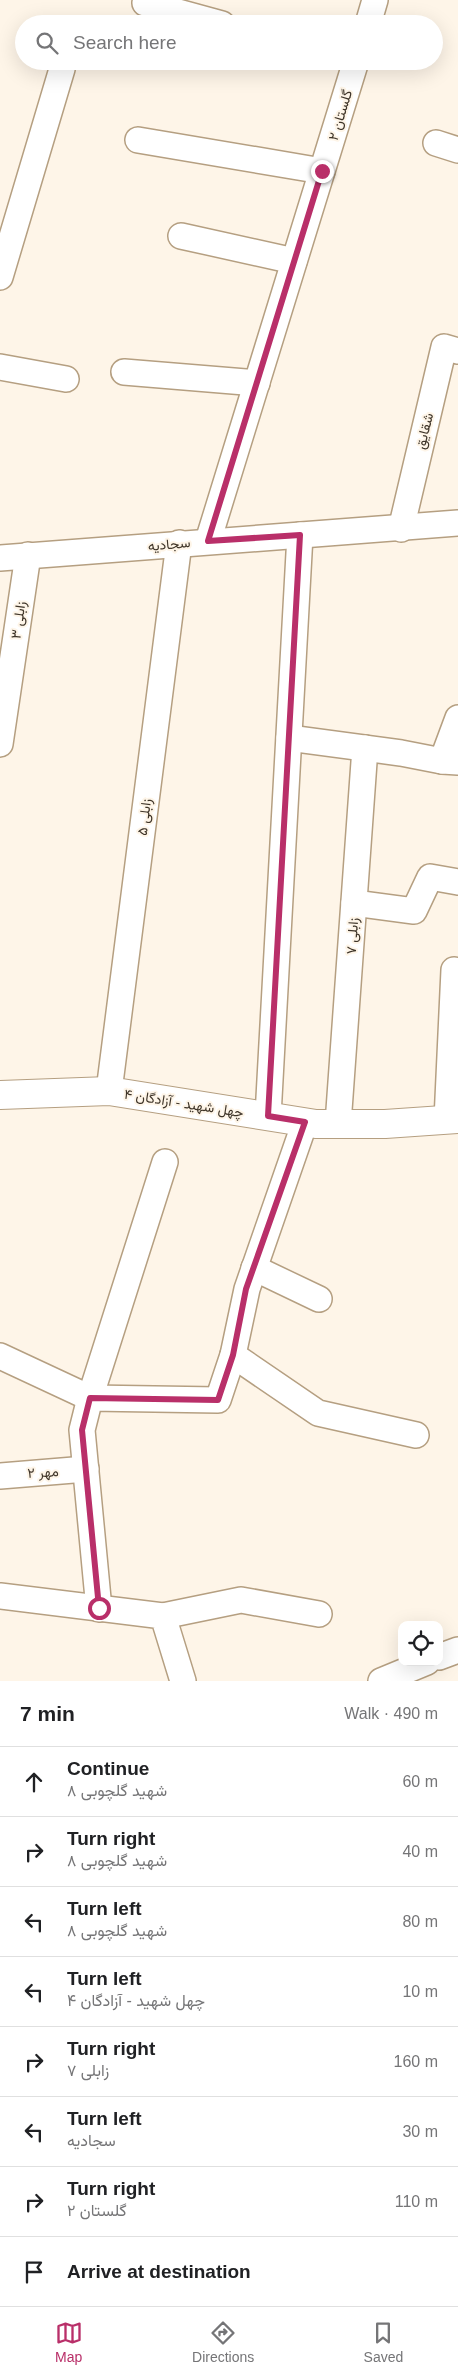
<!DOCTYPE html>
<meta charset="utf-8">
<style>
:root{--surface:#fff;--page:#f2f2f2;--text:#202124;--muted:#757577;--line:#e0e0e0;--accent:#b92f69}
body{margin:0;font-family:Arial,Vazirmatn,sans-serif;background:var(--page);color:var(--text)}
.controls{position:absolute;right:15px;bottom:15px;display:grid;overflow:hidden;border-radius:10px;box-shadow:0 5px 20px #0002}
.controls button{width:45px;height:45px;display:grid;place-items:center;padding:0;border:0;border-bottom:1px solid var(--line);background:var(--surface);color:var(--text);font:25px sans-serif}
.stop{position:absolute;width:15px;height:15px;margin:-11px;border:4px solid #b92f69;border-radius:50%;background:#fff}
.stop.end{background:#b92f69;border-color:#fff;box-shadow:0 1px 5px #0008}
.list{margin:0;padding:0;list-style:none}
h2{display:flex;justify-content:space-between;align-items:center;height:65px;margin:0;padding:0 20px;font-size:21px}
h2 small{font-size:16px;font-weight:400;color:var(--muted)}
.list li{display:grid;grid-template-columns:32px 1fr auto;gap:15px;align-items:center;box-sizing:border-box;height:70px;padding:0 20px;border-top:1px solid var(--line)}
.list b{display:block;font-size:19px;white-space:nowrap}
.list p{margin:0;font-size:16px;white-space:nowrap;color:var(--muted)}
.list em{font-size:16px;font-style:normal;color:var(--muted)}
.icon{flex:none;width:28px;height:28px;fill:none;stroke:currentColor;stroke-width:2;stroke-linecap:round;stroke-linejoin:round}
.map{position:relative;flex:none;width:458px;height:1681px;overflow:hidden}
.search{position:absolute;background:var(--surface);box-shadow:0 5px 20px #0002;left:15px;right:15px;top:15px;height:55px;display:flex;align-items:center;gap:12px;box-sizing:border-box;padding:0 18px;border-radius:28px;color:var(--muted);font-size:19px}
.sheet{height:625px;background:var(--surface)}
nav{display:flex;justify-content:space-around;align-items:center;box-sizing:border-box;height:70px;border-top:1px solid var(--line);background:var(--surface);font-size:14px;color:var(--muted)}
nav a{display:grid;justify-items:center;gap:2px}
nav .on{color:var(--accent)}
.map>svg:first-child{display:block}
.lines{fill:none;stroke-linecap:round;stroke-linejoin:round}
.street-casing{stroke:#b59f81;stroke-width:28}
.secondary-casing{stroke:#b59f81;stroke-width:30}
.street{stroke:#fff;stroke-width:25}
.secondary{stroke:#fff;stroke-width:28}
.route{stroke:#b92f69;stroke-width:6}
.labels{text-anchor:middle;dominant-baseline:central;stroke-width:4;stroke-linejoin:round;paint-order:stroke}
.street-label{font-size:14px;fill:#3e3428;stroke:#fef5e8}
</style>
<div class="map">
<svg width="458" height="1681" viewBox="0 0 458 1681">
<rect width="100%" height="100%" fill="#fef5e8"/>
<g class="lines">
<defs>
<g id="street">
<path d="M145,3L222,24"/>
<path d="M368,24L375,0"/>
<path d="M138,140L322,171"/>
<path d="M436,143L458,150"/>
<path d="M181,236L294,261"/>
<path d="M0,277L62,69"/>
<path d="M0,367L66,379"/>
<path d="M124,372L257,383"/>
<path d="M401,529L444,347L458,351"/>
<path d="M208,541L356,61"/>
<path d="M0,558L458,523"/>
<path d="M289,738L401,753L442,761L458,762"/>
<path d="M0,744L28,555"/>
<path d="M442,761L458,718"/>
<path d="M354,903L414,911L430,877L458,882"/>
<path d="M109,1091L179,543"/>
<path d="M268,1116L300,535"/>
<path d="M447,1120L454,970"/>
<path d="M338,1124L365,748"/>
<path d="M254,1268L319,1299"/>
<path d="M233,1355L318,1413L416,1435"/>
<path d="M0,1356L90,1398L165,1162"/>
<path d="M0,1476L86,1469"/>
<path d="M0,1596L163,1616L183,1681"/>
<path d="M99,1609L82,1430L90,1398L218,1400L233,1355L247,1289L305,1122"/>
<path d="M163,1616L241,1600L319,1614"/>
<path d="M439,1657L458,1650"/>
<path d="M381,1681L427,1662"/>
</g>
<path id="secondary" d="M0,1095L109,1091L316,1124H385L458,1119"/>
</defs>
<use href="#street" class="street-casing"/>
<use href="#secondary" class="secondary-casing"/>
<use href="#street" class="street"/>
<use href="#secondary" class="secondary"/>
</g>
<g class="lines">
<path class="route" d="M99,1608L82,1430L90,1398L218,1400L233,1355L246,1289L305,1122L268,1116L300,535L208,541L322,171"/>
</g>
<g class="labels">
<g class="street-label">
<text transform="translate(340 115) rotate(-73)">گلستان ۲</text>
<text transform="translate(424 431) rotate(-76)">شقایق</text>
<text transform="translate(169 544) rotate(-5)">سجادیه</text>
<text transform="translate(18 620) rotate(-82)">زابلی ۳</text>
<text transform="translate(144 817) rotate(-83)">زابلی ۵</text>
<text transform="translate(352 936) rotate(-86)">زابلی ۷</text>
<text transform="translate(184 1103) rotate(9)">چهل شهید - آزادگان ۴</text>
<text transform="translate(43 1472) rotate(-4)">مهر ۲</text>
</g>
</g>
</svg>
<div class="controls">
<button><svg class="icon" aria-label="locate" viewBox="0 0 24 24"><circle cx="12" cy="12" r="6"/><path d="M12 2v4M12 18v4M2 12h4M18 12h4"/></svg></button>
</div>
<div class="stop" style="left:99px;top:1608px"></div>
<div class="stop end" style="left:322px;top:171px"></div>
<div class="search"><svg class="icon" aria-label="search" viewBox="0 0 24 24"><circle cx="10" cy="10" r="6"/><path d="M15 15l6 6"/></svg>Search here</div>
</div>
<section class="sheet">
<h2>7 min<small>Walk · 490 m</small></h2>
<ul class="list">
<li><svg class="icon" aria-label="ahead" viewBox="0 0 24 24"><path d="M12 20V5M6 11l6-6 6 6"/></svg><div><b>Continue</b><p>شهید گلچوبی ۸</p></div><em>60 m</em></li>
<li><svg class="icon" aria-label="right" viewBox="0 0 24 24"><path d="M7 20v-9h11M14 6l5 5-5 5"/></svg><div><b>Turn right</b><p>شهید گلچوبی ۸</p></div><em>40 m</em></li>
<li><svg class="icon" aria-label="left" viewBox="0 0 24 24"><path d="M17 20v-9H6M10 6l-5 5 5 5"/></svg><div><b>Turn left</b><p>شهید گلچوبی ۸</p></div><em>80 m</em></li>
<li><svg class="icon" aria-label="left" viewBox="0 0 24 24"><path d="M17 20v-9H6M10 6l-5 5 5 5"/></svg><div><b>Turn left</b><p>چهل شهید - آزادگان ۴</p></div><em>10 m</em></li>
<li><svg class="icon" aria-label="right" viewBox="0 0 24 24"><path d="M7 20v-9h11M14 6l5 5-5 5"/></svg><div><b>Turn right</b><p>زابلی ۷</p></div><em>160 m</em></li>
<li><svg class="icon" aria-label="left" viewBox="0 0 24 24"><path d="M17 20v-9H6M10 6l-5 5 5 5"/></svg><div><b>Turn left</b><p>سجادیه</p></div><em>30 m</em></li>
<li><svg class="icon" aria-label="right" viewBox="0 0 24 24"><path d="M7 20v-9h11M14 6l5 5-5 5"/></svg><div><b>Turn right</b><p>گلستان ۲</p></div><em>110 m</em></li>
<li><svg class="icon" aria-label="arrive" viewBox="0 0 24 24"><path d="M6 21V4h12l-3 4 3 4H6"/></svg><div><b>Arrive at destination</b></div></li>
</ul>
</section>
<nav>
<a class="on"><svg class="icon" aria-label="map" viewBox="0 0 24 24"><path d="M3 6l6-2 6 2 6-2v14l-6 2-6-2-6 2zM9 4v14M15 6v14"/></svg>Map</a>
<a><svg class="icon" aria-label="directions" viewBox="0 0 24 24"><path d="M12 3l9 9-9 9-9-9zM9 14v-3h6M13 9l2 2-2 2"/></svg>Directions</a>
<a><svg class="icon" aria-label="saved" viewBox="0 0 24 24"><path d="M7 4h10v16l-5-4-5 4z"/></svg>Saved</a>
</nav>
